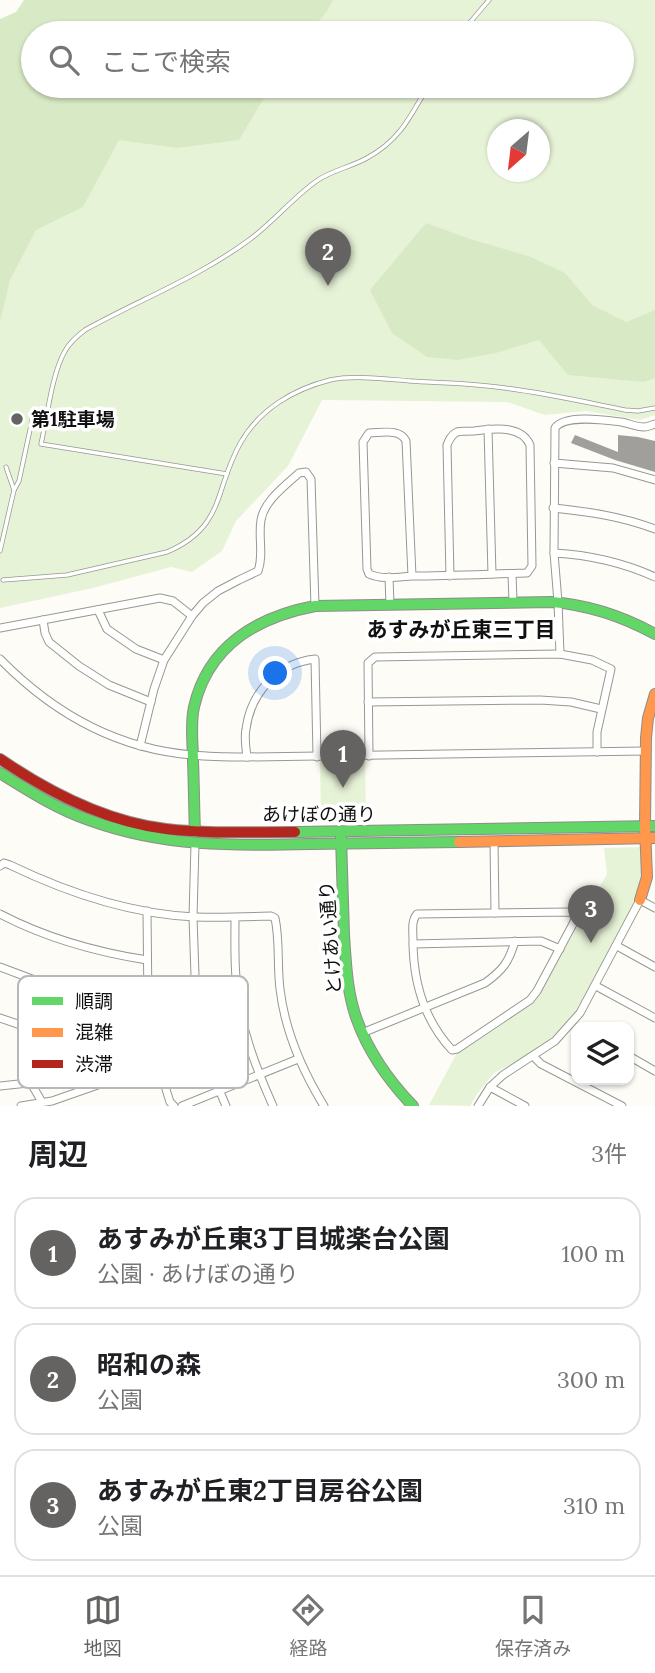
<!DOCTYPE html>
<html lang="ja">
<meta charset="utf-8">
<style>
:root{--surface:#fff;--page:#f2f2f2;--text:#202124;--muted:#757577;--line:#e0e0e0;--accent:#646362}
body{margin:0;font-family:Lora,"Noto Sans JP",serif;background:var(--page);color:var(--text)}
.controls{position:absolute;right:21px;bottom:21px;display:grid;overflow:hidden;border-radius:14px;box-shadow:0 2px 5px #0004}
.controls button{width:63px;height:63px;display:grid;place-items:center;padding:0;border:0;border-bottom:2px solid var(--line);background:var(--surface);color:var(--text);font:35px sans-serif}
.compass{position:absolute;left:487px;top:119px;width:63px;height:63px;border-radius:50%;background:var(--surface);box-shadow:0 2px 5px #0004;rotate:208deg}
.you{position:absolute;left:276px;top:674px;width:24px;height:24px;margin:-18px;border:5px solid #fff;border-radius:50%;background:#1a73e8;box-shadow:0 0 0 10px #1a73e833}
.badge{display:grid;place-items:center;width:46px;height:46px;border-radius:50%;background:var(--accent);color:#fff;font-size:23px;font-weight:700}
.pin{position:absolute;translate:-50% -58px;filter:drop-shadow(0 2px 4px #0008)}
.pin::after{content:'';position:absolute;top:37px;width:24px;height:21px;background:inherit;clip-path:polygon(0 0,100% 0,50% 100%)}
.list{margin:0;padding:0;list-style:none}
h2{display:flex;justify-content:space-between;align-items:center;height:91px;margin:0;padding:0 28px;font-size:30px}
h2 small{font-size:23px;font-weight:400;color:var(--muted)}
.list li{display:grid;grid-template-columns:46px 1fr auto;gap:21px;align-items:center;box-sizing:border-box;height:112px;margin:0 14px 14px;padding:0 14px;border:2px solid var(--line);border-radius:21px}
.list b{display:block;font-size:26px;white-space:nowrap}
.list p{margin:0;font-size:23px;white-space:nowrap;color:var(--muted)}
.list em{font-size:23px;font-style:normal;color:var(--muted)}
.icon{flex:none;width:38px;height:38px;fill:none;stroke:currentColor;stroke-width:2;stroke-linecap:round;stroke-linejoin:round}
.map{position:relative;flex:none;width:655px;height:1106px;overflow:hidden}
.search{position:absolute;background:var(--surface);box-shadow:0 2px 5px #0004;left:21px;right:21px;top:21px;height:77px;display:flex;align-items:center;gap:18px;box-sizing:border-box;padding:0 24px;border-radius:38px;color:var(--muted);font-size:26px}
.sheet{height:469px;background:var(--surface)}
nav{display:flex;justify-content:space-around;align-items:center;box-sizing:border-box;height:98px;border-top:2px solid var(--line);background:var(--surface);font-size:19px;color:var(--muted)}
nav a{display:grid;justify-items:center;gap:4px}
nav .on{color:var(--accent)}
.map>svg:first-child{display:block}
.green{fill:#e7f3d7;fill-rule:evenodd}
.forest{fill:#d8eac5}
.building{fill:#a19f9c}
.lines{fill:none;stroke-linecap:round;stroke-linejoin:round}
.lane-casing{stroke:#979795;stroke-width:5}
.street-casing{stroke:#979795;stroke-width:9}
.fast-casing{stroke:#8e8d8b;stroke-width:12}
.slow-casing{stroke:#8e8d8b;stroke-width:12}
.jam-casing{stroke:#8e8d8b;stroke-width:12}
.lane{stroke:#fffffe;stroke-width:3.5}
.street{stroke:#fffffe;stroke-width:7}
.fast{stroke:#63d668;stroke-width:10}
.slow{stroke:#ff974d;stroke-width:10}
.jam{stroke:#b3261e;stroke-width:10}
.poi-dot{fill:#646362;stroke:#fff;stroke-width:2.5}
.labels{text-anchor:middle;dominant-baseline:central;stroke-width:7;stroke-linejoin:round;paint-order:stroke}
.poi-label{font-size:19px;font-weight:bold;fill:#111;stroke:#fff;text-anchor:start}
.street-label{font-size:19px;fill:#111;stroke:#fff}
.neighbourhood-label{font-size:21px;font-weight:bold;fill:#111;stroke:#fff}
.key{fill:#fff;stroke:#b8b8b8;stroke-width:2}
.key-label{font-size:19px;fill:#111}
</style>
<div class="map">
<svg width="655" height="1106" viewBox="0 0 655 1106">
<rect width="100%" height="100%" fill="#fdfcf7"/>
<g class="green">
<path d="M37,0H655V415L640,420L586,411L545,415L507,402L322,400L288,466L236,521L222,551L192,572L171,567L93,588L0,608V29ZM33,33H622V86H33ZM498,130H540V172H498Z"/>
<path d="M365,758L366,818H321L320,759Z"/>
<path d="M643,847L645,873L637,899L582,1002L568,1021L549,1040L528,1055L494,1073L477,1094L470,1106L429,1105L457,1053L530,1002L543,987L607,874L604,848Z"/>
</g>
<g class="forest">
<path d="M24,0H333L327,11L309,33H33V86H271L239,140L177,148L119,140L83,207L36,230L10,280L0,322V19L16,12Z"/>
<path d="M426,223L470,239L531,257L565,273L592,305L626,322L655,310V378L644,382L568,375L539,340L496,353L458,360L427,357L392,333L370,290Z"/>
</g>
<path class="building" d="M575,435L618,452V435L638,437L655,441V472L615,460L571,443Z"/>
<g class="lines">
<defs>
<g id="lane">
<path d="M461,33L489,0"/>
<path d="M6,467L14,490"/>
<path d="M227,474L41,444C47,418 52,373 65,351C70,342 77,336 85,330C139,300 199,277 249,240C274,222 293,197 318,180C333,170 351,167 367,158C400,140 410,117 428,86"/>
<path d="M0,551L14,490L19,481L34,411"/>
<path d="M3,580L67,575L167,552C226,527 214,488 241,442C260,409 294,389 330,380C354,375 386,379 410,381C441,383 474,383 505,388C545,393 585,402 625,410L638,411L655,408"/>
</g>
<g id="street">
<path d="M488,429L492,574"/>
<path d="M554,463L613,468L655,480"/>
<path d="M553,508C590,512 620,516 655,529"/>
<path d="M554,553C590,555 622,562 655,577"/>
<path d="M512,574L513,602"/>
<path d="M412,576L406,441C400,428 381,433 369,433L363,442L367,569L369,574C382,580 398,577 412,576C451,576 489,574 527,573L532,566L530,445C521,424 493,429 474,431C469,431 462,431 457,432C451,435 449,440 447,445L450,576"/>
<path d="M389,577L390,605"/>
<path d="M98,610L107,629L136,649L164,660"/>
<path d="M43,620L45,633L49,642L79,666L109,685L151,702"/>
<path d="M0,628L160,598L173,601L192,616"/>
<path d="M560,654L558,602L554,553L555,428C565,414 605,420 621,422C628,423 636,427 644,427C648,427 651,425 655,424"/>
<path d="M0,659C53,713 116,749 193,755C211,757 229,757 247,757L646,751"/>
<path d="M368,702L540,700L571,702L601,709"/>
<path d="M140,746L154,689L164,660L192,616L203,603L218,591L239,580L258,571C264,555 258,537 261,520C264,501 285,486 299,473L306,472L311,479L315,606"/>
<path d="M369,756L368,663L375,657L560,654L592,660L611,669L597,732V752"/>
<path d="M247,757C246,748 244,738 246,729C251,692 278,663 315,659L317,757"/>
<path d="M494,841L495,913"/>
<path d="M195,844L193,917L196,1005L210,1068L226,1106"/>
<path d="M0,866L4,863L10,865C68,893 130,914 195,917C220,918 246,917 271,916L275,918C280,941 277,966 280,989C285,1032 302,1070 324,1106"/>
<path d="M147,911L148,1008L158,1064L170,1102L174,1106"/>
<path d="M571,912L575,916L574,922L537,991L530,1000L457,1049L452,1050C424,1020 413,980 413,940C413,931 411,921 417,914Z"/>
<path d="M0,914C46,938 96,952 147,960"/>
<path d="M235,918C235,941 234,965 237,988C241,1029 256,1068 273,1106"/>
<path d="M413,944L541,941L560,949"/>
<path d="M617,946L655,967"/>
<path d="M0,967L72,994L104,1002L148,1008"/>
<path d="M596,986L655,1018"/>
<path d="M0,1018L70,1042L98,1048L102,1051L113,1080"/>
<path d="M362,1033L485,983C503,970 509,962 515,941"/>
<path d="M533,1056L541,1064L622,1106"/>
<path d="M629,1056L655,1071"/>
<path d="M0,1086L28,1083L32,1085L42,1102"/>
<path d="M490,1087L525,1106"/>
<path d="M21,1106L52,1101L158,1064"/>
<path d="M182,1106L298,1059"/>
<path d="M478,1106L490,1087L503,1075L555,1041L580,1013L640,900L655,908"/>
</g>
<g id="fast">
<path d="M0,773C29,791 57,809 89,820C163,847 233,846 310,844C360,843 409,843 459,842"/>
<path d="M195,832C194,808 194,785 193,761C193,744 190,725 194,707C208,646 257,617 315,606L552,602C590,605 622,616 655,634"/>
<path d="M295,832L655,826"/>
<path d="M341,837C342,870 343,902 344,935C346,964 347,993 357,1020C369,1053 389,1081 413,1106"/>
</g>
<g id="slow">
<path d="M459,842L655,838"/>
<path d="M640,900L647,877L645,826L646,738L648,718L655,694"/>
</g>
<path id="jam" d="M0,759C50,793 106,822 166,829C209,834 252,832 295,832"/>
</defs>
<use href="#lane" class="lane-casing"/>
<use href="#street" class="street-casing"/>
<use href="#fast" class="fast-casing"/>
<use href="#slow" class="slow-casing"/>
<use href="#jam" class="jam-casing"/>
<use href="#lane" class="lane"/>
<use href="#street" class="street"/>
<use href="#fast" class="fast"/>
<use href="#slow" class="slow"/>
<use href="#jam" class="jam"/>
</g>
<circle class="poi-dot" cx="17" cy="419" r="7"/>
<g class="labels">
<g class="poi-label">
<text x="31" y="419">第1駐車場</text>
</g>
<g class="street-label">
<text x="319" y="814">あけぼの通り</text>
<text transform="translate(330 938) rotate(-94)">とけあい通り</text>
</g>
<g class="neighbourhood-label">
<text x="461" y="629">あすみが丘東三丁目</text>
</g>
</g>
<rect x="18" y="976" width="230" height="112" rx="10" class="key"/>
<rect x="32" y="997" width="31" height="8" fill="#63d668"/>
<rect x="32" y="1028" width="31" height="9" fill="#ff974d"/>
<rect x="32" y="1060" width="31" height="8" fill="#b3261e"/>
<g class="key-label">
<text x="75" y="1008">順調</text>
<text x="75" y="1039">混雑</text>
<text x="75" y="1071">渋滞</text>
</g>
</svg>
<div class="controls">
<button><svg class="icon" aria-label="layers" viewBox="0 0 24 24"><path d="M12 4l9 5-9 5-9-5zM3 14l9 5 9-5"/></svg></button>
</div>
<svg class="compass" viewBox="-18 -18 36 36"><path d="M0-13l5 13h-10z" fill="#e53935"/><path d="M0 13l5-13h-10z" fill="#757577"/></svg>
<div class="you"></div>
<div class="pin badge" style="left:343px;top:788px">1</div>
<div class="pin badge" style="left:328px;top:286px">2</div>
<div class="pin badge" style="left:591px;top:943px">3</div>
<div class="search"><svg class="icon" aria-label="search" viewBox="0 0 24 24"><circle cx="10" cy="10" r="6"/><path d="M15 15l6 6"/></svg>ここで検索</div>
</div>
<section class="sheet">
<h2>周辺<small>3件</small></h2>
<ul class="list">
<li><span class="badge">1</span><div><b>あすみが丘東3丁目城楽台公園</b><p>公園 · あけぼの通り</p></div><em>100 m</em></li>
<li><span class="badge">2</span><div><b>昭和の森</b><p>公園</p></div><em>300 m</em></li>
<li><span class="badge">3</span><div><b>あすみが丘東2丁目房谷公園</b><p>公園</p></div><em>310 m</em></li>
</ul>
</section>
<nav>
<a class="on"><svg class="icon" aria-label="map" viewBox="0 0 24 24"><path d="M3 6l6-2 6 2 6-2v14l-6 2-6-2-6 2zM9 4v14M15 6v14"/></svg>地図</a>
<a><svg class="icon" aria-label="directions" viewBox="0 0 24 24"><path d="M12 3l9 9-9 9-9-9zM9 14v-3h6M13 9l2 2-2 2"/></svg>経路</a>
<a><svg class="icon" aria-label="saved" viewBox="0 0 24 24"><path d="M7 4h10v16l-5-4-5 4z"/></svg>保存済み</a>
</nav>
